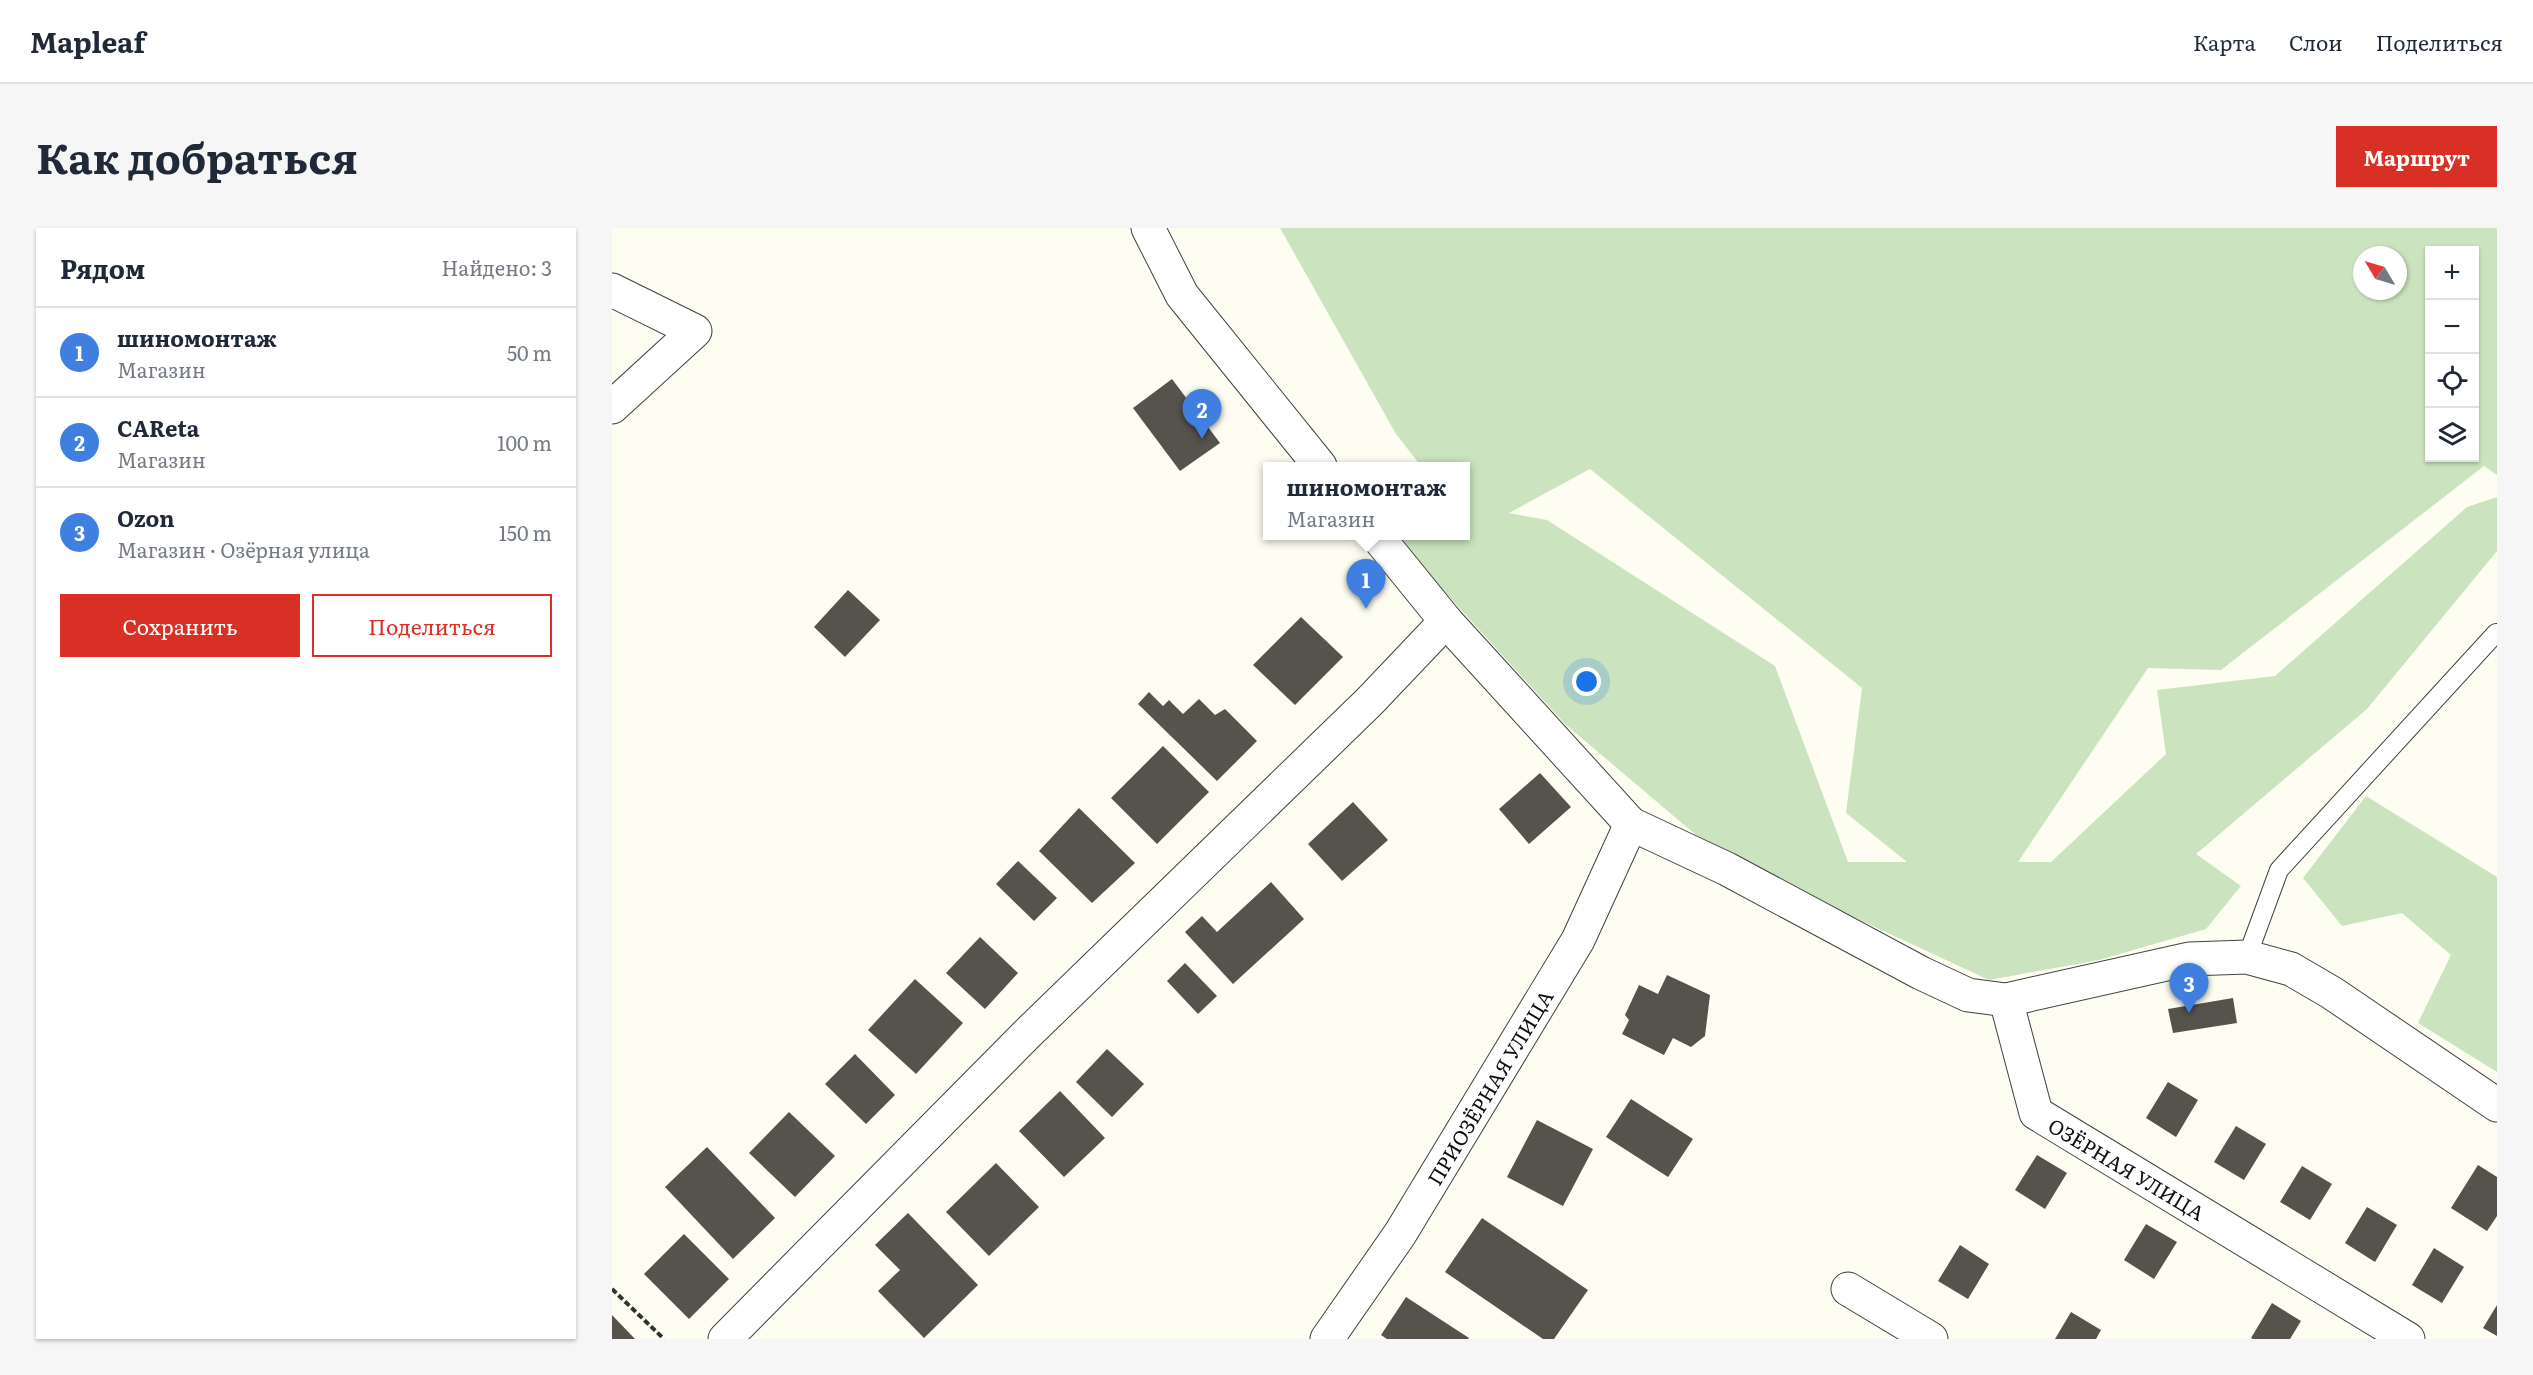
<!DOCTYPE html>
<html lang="ru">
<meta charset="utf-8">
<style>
:root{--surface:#fff;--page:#f6f6f7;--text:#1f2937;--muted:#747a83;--line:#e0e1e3;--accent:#d93025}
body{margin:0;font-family:Literata,serif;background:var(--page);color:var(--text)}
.controls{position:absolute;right:18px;top:18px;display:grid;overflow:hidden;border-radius:0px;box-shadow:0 2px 4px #0004}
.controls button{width:54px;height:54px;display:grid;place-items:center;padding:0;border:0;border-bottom:2px solid var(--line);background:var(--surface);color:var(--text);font:30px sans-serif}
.compass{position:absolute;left:1741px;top:18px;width:54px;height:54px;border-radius:50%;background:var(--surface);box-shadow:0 2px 4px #0004;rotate:308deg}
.you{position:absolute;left:975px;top:454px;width:21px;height:21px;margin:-15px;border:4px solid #fff;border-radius:50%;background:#1a73e8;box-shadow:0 0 0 9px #1a73e833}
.badge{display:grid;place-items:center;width:39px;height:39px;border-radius:50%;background:var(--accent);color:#fff;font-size:20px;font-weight:700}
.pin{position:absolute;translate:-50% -50px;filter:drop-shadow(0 2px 3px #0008)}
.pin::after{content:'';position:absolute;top:32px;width:21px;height:18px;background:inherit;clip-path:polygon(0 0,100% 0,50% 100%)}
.popup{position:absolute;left:651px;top:234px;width:207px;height:78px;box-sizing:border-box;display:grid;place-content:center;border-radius:0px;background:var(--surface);filter:drop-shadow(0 2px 4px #0005);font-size:20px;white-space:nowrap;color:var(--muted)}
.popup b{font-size:22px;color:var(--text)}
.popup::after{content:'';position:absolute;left:50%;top:100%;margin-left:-12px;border:12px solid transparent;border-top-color:var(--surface)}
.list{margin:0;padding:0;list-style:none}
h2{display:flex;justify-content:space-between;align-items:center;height:78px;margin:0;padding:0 24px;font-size:26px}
h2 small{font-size:20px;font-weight:400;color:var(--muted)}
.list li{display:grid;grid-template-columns:39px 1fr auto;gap:18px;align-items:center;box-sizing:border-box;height:90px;padding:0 24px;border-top:2px solid var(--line)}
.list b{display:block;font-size:22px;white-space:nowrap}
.list p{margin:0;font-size:20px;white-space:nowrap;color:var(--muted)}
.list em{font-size:20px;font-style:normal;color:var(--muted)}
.actions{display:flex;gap:12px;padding:18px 24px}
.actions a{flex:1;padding:14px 0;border:2px solid var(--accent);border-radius:0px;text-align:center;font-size:21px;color:var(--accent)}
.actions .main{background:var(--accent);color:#fff}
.icon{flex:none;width:33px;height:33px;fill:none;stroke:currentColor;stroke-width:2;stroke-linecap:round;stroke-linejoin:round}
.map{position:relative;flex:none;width:1885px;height:1111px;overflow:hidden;border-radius:0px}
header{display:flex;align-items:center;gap:36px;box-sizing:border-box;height:84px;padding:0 30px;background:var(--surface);border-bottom:2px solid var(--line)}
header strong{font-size:28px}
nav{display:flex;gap:33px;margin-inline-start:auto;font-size:21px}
.intro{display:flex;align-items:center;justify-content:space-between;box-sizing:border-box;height:144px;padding:0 36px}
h1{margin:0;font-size:42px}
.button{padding:15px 27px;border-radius:0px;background:var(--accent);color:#fff;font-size:21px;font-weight:700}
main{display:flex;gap:36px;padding:0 36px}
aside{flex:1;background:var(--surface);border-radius:0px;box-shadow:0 2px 4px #0004}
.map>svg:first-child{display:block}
.green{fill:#cbe4bf;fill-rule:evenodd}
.building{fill:#56524c}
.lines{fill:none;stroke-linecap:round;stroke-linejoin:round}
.service-casing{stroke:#424242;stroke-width:20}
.minor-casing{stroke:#424242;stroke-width:35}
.path{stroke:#313131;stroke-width:4;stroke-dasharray:6 3;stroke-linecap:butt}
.service{stroke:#fff;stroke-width:18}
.minor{stroke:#fff;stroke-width:33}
.labels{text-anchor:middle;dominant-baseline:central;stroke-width:6;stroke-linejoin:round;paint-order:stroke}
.street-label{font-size:20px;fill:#0f0f0f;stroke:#fff}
</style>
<header>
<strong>Mapleaf</strong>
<nav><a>Карта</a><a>Слои</a><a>Поделиться</a></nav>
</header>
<div class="intro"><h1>Как добраться</h1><a class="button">Маршрут</a></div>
<main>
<aside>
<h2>Рядом<small>Найдено: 3</small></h2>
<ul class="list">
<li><span class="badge" style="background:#3f7fe0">1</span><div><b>шиномонтаж</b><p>Магазин</p></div><em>50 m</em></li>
<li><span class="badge" style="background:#3f7fe0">2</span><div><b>CAReta</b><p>Магазин</p></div><em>100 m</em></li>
<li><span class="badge" style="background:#3f7fe0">3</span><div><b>Ozon</b><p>Магазин · Озёрная улица</p></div><em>150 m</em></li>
</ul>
<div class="actions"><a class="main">Сохранить</a><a>Поделиться</a></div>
</aside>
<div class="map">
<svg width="1885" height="1111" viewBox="0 0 1885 1111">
<rect width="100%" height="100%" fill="#fdfdf2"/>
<g class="green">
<path d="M668,0H1885V247L1872,238L1609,442L1536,440L1406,634H1439L1554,526L1545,462L1663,448L1855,279L1885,269V323L1755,481L1584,626L1629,658L1594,701L1487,732L1377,752L1224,681L1084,607L953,496L809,338L789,308H853V238H809L784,206ZM1818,22H1862V230H1818ZM1750,27H1786V63H1750ZM978,241L1250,460L1234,585L1295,634H1236L1163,438L935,292L897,285Z"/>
<path d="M1754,568L1885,649V844L1806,795L1839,727L1790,685L1730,698L1691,650Z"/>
</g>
<g class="building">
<path d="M560,151L608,215L568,243L521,180Z"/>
<path d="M236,362L268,392L233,429L202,399Z"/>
<path d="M689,389L731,429L683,477L641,437Z"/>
<path d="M537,464L551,478L557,472L571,486L587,471L603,487L613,481L645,513L605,553L526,476Z"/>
<path d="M551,518L597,564L545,616L499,570Z"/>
<path d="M928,545L959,579L917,616L887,581Z"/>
<path d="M741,574L776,612L730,653L696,616Z"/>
<path d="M467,580L523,635L480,675L427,623Z"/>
<path d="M406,633L445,670L422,693L384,656Z"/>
<path d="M659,654L692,691L621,756L573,704L590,688L605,704Z"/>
<path d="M368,709L406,745L373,781L334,745Z"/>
<path d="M573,735L605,768L586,786L555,753Z"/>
<path d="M1055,747L1098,767L1093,808L1079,819L1061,810L1052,827L1010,806L1017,792L1013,787L1027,757L1046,766Z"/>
<path d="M303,751L351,795L304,846L256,802Z"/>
<path d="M1621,770L1625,795L1561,805L1556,781Z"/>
<path d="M495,821L532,856L500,889L464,854Z"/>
<path d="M243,826L283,867L254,896L213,856Z"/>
<path d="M1556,854L1586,872L1564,909L1534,890Z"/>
<path d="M448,863L493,910L452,949L407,903Z"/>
<path d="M1019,871L1081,911L1056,949L994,909Z"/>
<path d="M177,884L223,928L183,969L137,925Z"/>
<path d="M925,892L981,921L951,978L895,949Z"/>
<path d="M1624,898L1654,916L1632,952L1602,934Z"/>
<path d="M95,919L163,990L121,1031L53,959Z"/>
<path d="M1425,927L1455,945L1433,981L1403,962Z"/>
<path d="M384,935L427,979L377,1028L334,984Z"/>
<path d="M1866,937L1885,949V988L1875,1003L1839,980Z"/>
<path d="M1690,938L1720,956L1698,992L1668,974Z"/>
<path d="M1755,979L1785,997L1763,1034L1733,1015Z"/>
<path d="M296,985L366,1057L312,1110L266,1063L288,1042L263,1017Z"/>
<path d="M870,990L976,1062L942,1111H931L833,1044Z"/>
<path d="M1534,996L1565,1014L1542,1051L1512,1032Z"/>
<path d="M72,1006L117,1051L77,1091L32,1046Z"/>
<path d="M1348,1017L1377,1036L1356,1071L1326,1053Z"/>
<path d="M1822,1020L1852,1039L1830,1075L1800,1057Z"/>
<path d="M794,1069L857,1110L856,1111H775L769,1107Z"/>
<path d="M1660,1075L1689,1093L1678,1111H1641L1639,1110Z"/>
<path d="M1885,1077V1108L1871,1100Z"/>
<path d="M1459,1084L1489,1102L1484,1111H1443Z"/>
<path d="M0,1087L23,1111H0Z"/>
</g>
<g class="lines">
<defs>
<path id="service" d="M1635,729L1667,642L1884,405"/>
<g id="minor">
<path d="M536,0L570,67L708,238"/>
<path d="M0,62L83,103L0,179"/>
<path d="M765,308L834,393L1019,596L1115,641L1309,745L1356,767L1394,772L1577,731L1635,729L1679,741L1720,765L1885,877"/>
<path d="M1394,772L1424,885L1796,1111"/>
<path d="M1236,1061L1319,1111"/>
<path d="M113,1111L414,807L758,473L834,393"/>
<path d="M715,1111L788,1006L966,712L1019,596"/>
</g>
</defs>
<use href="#service" class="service-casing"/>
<use href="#minor" class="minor-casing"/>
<path class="path" d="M0,1061L52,1111"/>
<use href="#service" class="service"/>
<use href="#minor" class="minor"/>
</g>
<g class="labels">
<g class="street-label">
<text transform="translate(877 859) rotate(-59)">ПРИОЗЁРНАЯ УЛИЦА</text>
<text transform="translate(1515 940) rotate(31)">ОЗЁРНАЯ УЛИЦА</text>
</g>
</g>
</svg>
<div class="controls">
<button>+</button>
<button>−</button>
<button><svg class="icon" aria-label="locate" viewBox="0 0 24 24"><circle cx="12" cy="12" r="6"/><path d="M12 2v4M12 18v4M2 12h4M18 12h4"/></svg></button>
<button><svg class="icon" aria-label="layers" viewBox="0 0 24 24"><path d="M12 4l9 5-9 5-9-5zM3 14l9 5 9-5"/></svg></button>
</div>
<svg class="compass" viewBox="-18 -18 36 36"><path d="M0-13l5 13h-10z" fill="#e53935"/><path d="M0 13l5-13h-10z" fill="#747a83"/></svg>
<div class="you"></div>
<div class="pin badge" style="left:754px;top:381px;background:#3f7fe0">1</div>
<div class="popup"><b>шиномонтаж</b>Магазин</div>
<div class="pin badge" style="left:590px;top:211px;background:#3f7fe0">2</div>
<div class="pin badge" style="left:1577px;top:785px;background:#3f7fe0">3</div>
</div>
</main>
